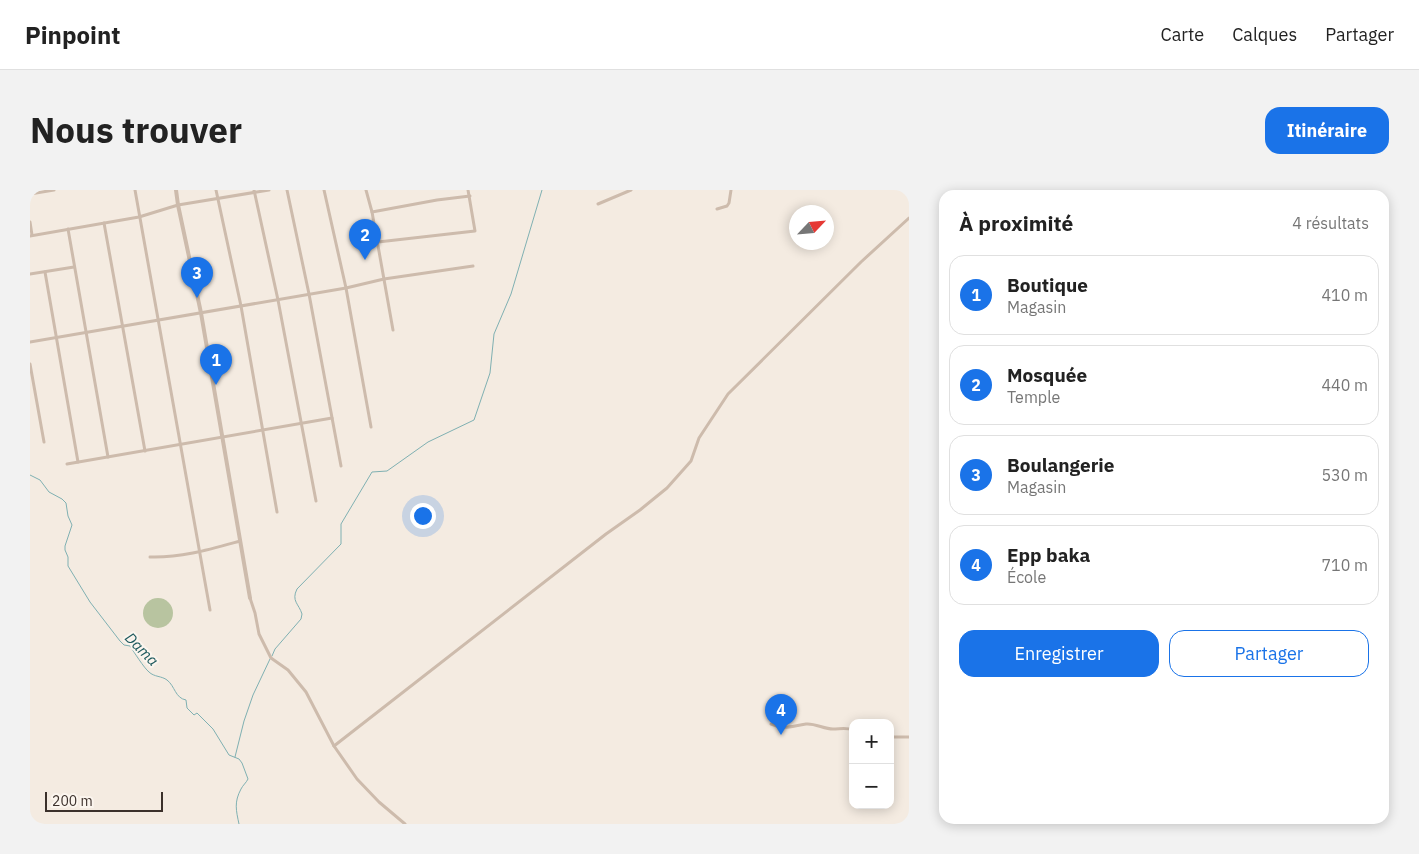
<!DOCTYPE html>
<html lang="fr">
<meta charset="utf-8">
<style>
:root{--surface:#fff;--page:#f2f2f2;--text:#222;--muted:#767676;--line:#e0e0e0;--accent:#1a73e8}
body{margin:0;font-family:"IBM Plex Sans",sans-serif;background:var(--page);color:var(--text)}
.controls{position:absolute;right:15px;bottom:15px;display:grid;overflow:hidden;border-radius:10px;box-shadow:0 2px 12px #0003}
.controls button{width:45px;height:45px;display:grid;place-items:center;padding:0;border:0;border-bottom:1px solid var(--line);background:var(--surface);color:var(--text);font:25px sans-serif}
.compass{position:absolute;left:759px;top:15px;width:45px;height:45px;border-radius:50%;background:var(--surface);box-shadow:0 2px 12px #0003;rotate:64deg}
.scale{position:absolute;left:15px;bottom:12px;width:118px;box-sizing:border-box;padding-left:5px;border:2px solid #3b302b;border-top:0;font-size:14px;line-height:18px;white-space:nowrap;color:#3b302b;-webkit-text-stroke:4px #fbf5ee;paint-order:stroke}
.you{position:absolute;left:392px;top:325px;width:18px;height:18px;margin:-12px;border:4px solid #fff;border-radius:50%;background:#1a73e8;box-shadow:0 0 0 8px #1a73e833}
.badge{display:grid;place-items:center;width:32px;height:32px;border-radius:50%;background:var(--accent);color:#fff;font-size:16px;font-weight:700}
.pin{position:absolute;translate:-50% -41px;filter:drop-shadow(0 1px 2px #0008)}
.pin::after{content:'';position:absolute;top:26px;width:18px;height:15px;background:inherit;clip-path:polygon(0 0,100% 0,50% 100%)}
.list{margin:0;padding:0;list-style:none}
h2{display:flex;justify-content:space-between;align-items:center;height:65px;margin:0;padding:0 20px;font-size:21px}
h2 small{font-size:16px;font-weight:400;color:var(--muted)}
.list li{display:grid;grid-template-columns:32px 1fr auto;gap:15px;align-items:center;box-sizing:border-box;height:80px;margin:0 10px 10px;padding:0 10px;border:1px solid var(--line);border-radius:15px}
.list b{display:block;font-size:19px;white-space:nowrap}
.list p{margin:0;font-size:16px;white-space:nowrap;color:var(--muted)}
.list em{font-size:16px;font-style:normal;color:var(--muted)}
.actions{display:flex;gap:10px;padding:15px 20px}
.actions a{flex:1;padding:11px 0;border:1px solid var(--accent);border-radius:15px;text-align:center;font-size:18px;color:var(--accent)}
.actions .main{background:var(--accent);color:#fff}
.map{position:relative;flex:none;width:879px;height:634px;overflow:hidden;border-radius:15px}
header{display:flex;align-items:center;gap:30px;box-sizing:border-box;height:70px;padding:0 25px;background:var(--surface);border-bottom:1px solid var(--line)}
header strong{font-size:24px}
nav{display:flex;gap:28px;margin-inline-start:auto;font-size:18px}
.intro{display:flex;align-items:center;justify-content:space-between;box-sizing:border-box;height:120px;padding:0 30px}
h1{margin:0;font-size:35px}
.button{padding:12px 22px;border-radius:15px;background:var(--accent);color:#fff;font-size:18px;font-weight:700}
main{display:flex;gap:30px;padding:0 30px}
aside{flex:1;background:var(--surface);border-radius:15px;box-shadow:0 2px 12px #0003}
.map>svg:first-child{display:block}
.grass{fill:#b8c4a0}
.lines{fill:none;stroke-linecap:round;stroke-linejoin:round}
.stream{stroke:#7fb0b2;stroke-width:1}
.minor{stroke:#cdbbac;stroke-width:3}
.tertiary{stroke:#cdbbac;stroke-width:4}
.labels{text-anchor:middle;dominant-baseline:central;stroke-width:4;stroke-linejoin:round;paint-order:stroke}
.water-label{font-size:15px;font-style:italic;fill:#1f5a5e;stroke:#fbf5ee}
</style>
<header>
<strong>Pinpoint</strong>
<nav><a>Carte</a><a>Calques</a><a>Partager</a></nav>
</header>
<div class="intro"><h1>Nous trouver</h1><a class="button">Itinéraire</a></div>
<main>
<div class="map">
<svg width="879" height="634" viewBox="0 0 879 634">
<rect width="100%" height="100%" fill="#f4ebe1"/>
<circle class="grass" cx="128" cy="423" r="15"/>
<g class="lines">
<g class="stream">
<path d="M0,285L10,290L19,302L32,309L36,313L38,326L42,335L35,356V360L38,367V376L60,412L90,451L94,455L100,456C104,462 114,478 119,482C124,487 132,486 137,490C145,496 145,508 156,510L157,518L164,525L167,523L183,539L199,565L209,569L212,573L218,589C216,593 213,595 211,599C204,612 206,620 209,634"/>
<path d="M242,466L245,459L271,429L272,424C269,414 261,411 267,399L311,354V334L342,282L357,281L398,252L444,230L460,183L464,144L481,104L512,0"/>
<path d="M205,567L214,531L223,505L240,469"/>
</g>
<g class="minor">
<path d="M105,0L180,420"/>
<path d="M186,0L211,116L247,322"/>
<path d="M224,0L248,110L286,311"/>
<path d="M257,0L279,104L311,276"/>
<path d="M294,0L316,98L341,237"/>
<path d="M336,0L342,22L363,140"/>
<path d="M0,4L24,0"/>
<path d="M568,14L601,0"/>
<path d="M687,19L697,16L699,13L701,0"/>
<path d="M342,22L407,10L440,6"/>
<path d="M0,32L2,45"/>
<path d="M74,33L115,261"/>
<path d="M38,39L78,267"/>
<path d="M0,46L109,27L148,15L239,0"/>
<path d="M348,52L445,41L438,0"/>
<path d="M15,82L48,272"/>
<path d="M0,84L44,77"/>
<path d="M0,152L316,98L354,89L443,76"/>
<path d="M0,174L14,252"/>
<path d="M37,274L302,228"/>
<path d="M120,367C151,368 181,359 210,351"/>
<path d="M220,408L225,423L229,444L241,468L258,480L276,502L304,556L327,589L349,612L375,634"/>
<path d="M741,534C755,540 761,536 776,534C785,533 794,539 803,539C810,539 816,537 823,540"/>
<path d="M860,547H879"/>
<path d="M304,556L576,344L610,320L637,298L661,271L669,248L698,204L831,72L879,28"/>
</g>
<path class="tertiary" d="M146,0L148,15L171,123L220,408"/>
</g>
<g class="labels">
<g class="water-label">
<text transform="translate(112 459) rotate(45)">Dama</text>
</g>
</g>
</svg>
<div class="controls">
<button>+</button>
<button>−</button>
</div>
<svg class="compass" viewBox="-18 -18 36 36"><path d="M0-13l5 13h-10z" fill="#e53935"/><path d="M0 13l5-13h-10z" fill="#767676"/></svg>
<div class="scale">200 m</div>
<div class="you"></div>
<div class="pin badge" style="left:186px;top:195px">1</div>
<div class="pin badge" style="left:335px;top:70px">2</div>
<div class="pin badge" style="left:167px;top:108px">3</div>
<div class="pin badge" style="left:751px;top:545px">4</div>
</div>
<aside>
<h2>À proximité<small>4 résultats</small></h2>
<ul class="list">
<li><span class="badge">1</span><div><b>Boutique</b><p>Magasin</p></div><em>410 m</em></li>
<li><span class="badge">2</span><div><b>Mosquée</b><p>Temple</p></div><em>440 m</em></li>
<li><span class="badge">3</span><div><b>Boulangerie</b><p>Magasin</p></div><em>530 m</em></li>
<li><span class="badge">4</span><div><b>Epp baka</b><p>École</p></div><em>710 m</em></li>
</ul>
<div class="actions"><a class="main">Enregistrer</a><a>Partager</a></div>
</aside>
</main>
